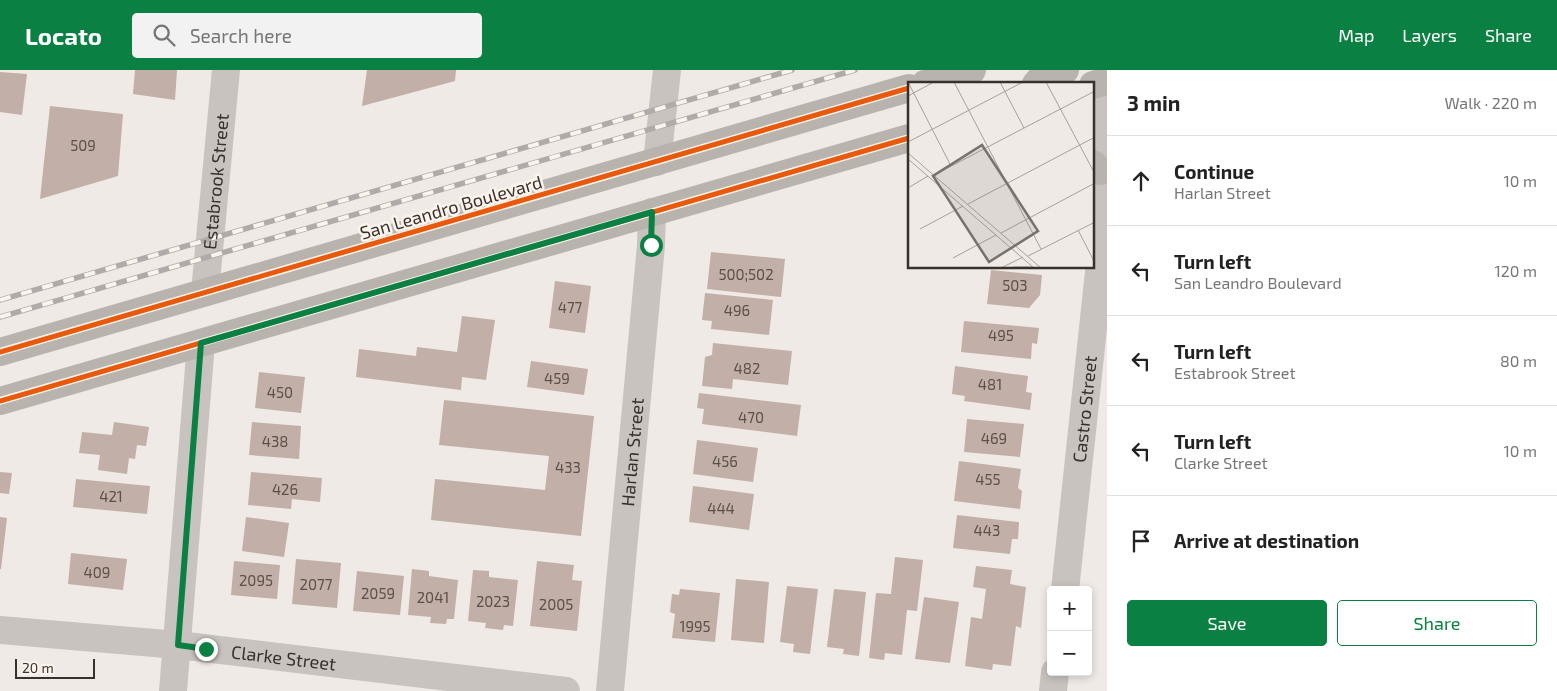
<!DOCTYPE html>
<meta charset="utf-8">
<style>
:root{--surface:#fff;--page:#f2f2f2;--text:#222;--muted:#767676;--line:#e0e0e0;--accent:#0b8043}
body{margin:0;font-family:"Exo 2",sans-serif;background:var(--page);color:var(--text)}
.controls{position:absolute;right:15px;bottom:15px;display:grid;overflow:hidden;border-radius:5px;box-shadow:0 2px 8px #0003}
.controls button{width:45px;height:45px;display:grid;place-items:center;padding:0;border:0;border-bottom:1px solid var(--line);background:var(--surface);color:var(--text);font:25px sans-serif}
.scale{position:absolute;left:15px;bottom:12px;width:80px;box-sizing:border-box;padding-left:5px;border:2px solid #39302b;border-top:0;font-size:14px;line-height:18px;white-space:nowrap;color:#39302b;-webkit-text-stroke:4px #faf4ed;paint-order:stroke}
.stop{position:absolute;width:15px;height:15px;margin:-11px;border:4px solid #0b8043;border-radius:50%;background:#fff}
.stop.end{background:#0b8043;border-color:#fff;box-shadow:0 1px 5px #0008}
.list{margin:0;padding:0;list-style:none}
h2{display:flex;justify-content:space-between;align-items:center;height:65px;margin:0;padding:0 20px;font-size:21px}
h2 small{font-size:16px;font-weight:400;color:var(--muted)}
.list li{display:grid;grid-template-columns:32px 1fr auto;gap:15px;align-items:center;box-sizing:border-box;height:90px;padding:0 20px;border-top:1px solid var(--line)}
.list b{display:block;font-size:19px;white-space:nowrap}
.list p{margin:0;font-size:16px;white-space:nowrap;color:var(--muted)}
.list em{font-size:16px;font-style:normal;color:var(--muted)}
.actions{display:flex;gap:10px;padding:15px 20px}
.actions a{flex:1;padding:11px 0;border:1px solid var(--accent);border-radius:5px;text-align:center;font-size:18px;color:var(--accent)}
.actions .main{background:var(--accent);color:#fff}
.icon{flex:none;width:28px;height:28px;fill:none;stroke:currentColor;stroke-width:2;stroke-linecap:round;stroke-linejoin:round}
.map{position:relative;flex:none;width:1107px;height:621px;overflow:hidden}
header{display:flex;align-items:center;gap:30px;box-sizing:border-box;height:70px;padding:0 25px;background:var(--accent);color:#fff}
header strong{font-size:24px}
nav{display:flex;gap:28px;margin-inline-start:auto;font-size:18px}
.search{width:350px;height:45px;background:var(--page);display:flex;align-items:center;gap:12px;box-sizing:border-box;padding:0 18px;border-radius:5px;color:var(--muted);font-size:19px}
main{display:flex}
aside{flex:1;background:var(--surface)}
.map>svg:first-child{display:block}
.building{fill:#c2afa7}
.lines{fill:none;stroke-linecap:round;stroke-linejoin:round}
.street{stroke:#c8c3be;stroke-width:28}
.secondary{stroke:#b9b3ae;stroke-width:28}
.rail-casing{stroke:#b0aba8;stroke-width:5.5}
.rail{stroke:#faf4ed;stroke-width:4;stroke-dasharray:11;stroke-linecap:butt}
.cycleway-casing{stroke:#faf4ed;stroke-width:8}
.cycleway{stroke:#e8590c;stroke-width:5}
.route{stroke:#0b8043;stroke-width:6}
.labels{text-anchor:middle;dominant-baseline:central;stroke-width:5;stroke-linejoin:round;paint-order:stroke}
.number-label{font-size:15px;fill:#5b504a}
.street-label{font-size:18px;fill:#39302b;stroke:#faf4ed}
.inset-road{fill:none;stroke:#a6a09b;stroke-width:1}
.view{fill:#79716c;fill-opacity:0.15;stroke:#79716c;stroke-width:2.5}
.inset-edge{fill:none;stroke:#39302b;stroke-width:2.5}
</style>
<header>
<strong>Locato</strong>
<div class="search"><svg class="icon" aria-label="search" viewBox="0 0 24 24"><circle cx="10" cy="10" r="6"/><path d="M15 15l6 6"/></svg>Search here</div>
<nav><a>Map</a><a>Layers</a><a>Share</a></nav>
</header>
<main>
<div class="map">
<svg width="1107" height="621" viewBox="0 0 1107 621">
<rect width="100%" height="100%" fill="#efeae5"/>
<g class="building">
<path d="M135,0H177L175,30L133,24Z"/>
<path d="M367,0H456L455,11L362,36Z"/>
<path d="M0,2L27,4L22,45L0,42Z"/>
<path d="M50,36L123,44L118,106L40,129Z"/>
<path d="M711,182L785,189L781,227L707,219Z"/>
<path d="M991,200L1042,205L1040,225L1029,238L987,234Z"/>
<path d="M555,211L591,216L585,263L549,258Z"/>
<path d="M705,223L773,230L769,265L711,259L712,251L702,250Z"/>
<path d="M462,246L495,250L486,310L462,307L461,320L356,307L359,279L416,286L417,277L457,282Z"/>
<path d="M964,251L1039,258L1037,274L1032,273L1031,289L961,282Z"/>
<path d="M713,273L792,281L788,315L733,309L732,319L702,316L705,287L712,285Z"/>
<path d="M531,291L588,299L584,325L527,317Z"/>
<path d="M955,296L1028,306L1026,322L1032,323L1030,340L964,331L965,326L952,324Z"/>
<path d="M259,302L305,307L301,343L255,338Z"/>
<path d="M699,323L801,335L797,366L702,354L704,339L697,338Z"/>
<path d="M444,330L594,346L581,466L431,450L435,409L545,420L549,386L439,375Z"/>
<path d="M967,349L1024,354L1020,387L964,382Z"/>
<path d="M114,352L149,357L146,376L137,375L135,389L129,388L127,404L98,400L100,385L79,383L82,362L112,365Z"/>
<path d="M252,352L301,356L299,389L249,385Z"/>
<path d="M697,370L758,378L753,412L693,404Z"/>
<path d="M959,391L1021,399L1018,418L1022,421L1020,439L954,431Z"/>
<path d="M0,402L12,403L9,424L0,423Z"/>
<path d="M251,402L322,408L320,432L292,429L291,439L248,435Z"/>
<path d="M76,409L150,416L147,444L73,437Z"/>
<path d="M693,416L754,424L749,460L689,452Z"/>
<path d="M957,445L1019,452L1018,469H1012L1010,484L953,478Z"/>
<path d="M0,447L7,448L1,499H0Z"/>
<path d="M246,447L289,453L284,487L242,481Z"/>
<path d="M71,483L127,489L123,520L68,514Z"/>
<path d="M895,487L923,490L917,541L907,540L902,585L885,583L884,590L869,588L876,523L891,524Z"/>
<path d="M296,489L341,493L337,538L292,534Z"/>
<path d="M234,491L280,495L277,529L231,525Z"/>
<path d="M537,491L574,495L572,510L582,511L577,561L530,556Z"/>
<path d="M976,496L1012,500L1010,514L1026,517L1021,558L1016,556L1011,596L993,594L992,600L965,596L971,547L982,549L986,519L973,517Z"/>
<path d="M412,499L429,501V506L458,510L454,549H447L446,554L430,553L431,547L408,545Z"/>
<path d="M473,500L489,501V507L518,510L513,556L504,555L503,560L485,558L486,553L468,551Z"/>
<path d="M357,501L404,506L400,545L353,541Z"/>
<path d="M736,509L769,512L764,573L731,570Z"/>
<path d="M787,516L818,519L810,584L793,582L794,574L780,572Z"/>
<path d="M680,519L720,523L715,572L672,568L675,544L670,542L672,524L679,525Z"/>
<path d="M834,519L866,522L859,586L843,584L844,579L827,577Z"/>
<path d="M924,527L959,532L950,593L915,589Z"/>
</g>
<g class="lines">
<g class="street">
<path d="M657,92L667,0"/>
<path d="M1105,120L1100,101L1107,31"/>
<path id="s1" d="M205,222L226,0"/>
<path id="s2" d="M1065,520L1107,127"/>
<path id="s3" d="M0,560L178,575L566,621"/>
<path d="M173,621L201,273"/>
<path id="s4" d="M610,621L651,175L652,142"/>
<path d="M1053,621L1055,602"/>
</g>
<g class="secondary">
<path d="M925,14L972,0"/>
<path d="M1036,14L1043,6L1065,0"/>
<path d="M1093,15L1107,11"/>
<path d="M1093,94L1100,101"/>
<path d="M0,282L909,18"/>
<path d="M0,331L909,68"/>
</g>
<defs>
<g id="rail">
<path d="M0,230L792,0"/>
<path d="M0,247L855,0"/>
</g>
</defs>
<use href="#rail" class="rail-casing"/>
<use href="#rail" class="rail"/>
<defs>
<g id="cycleway">
<path d="M0,282L909,18"/>
<path d="M0,331L909,68"/>
</g>
</defs>
<use href="#cycleway" class="cycleway-casing"/>
<use href="#cycleway" class="cycleway"/>
</g>
<g class="lines">
<path class="route" d="M206,579L178,575L201,273L652,142L651,175"/>
</g>
<g class="labels">
<g class="number-label">
<text x="83" y="75">509</text>
<text x="746" y="204">500;502</text>
<text x="1015" y="215">503</text>
<text x="570" y="237">477</text>
<text x="737" y="240">496</text>
<text x="1001" y="265">495</text>
<text x="747" y="298">482</text>
<text x="557" y="308">459</text>
<text x="990" y="314">481</text>
<text x="280" y="322">450</text>
<text x="751" y="347">470</text>
<text x="994" y="368">469</text>
<text x="275" y="371">438</text>
<text x="725" y="391">456</text>
<text x="568" y="397">433</text>
<text x="988" y="409">455</text>
<text x="285" y="419">426</text>
<text x="111" y="426">421</text>
<text x="721" y="438">444</text>
<text x="987" y="460">443</text>
<text x="97" y="502">409</text>
<text x="256" y="510">2095</text>
<text x="316" y="514">2077</text>
<text x="378" y="523">2059</text>
<text x="433" y="527">2041</text>
<text x="493" y="531">2023</text>
<text x="556" y="534">2005</text>
<text x="695" y="556">1995</text>
</g>
<g class="street-label">
<text stroke="none"><textPath href="#s1" startOffset="111">Estabrook Street</textPath></text>
<text transform="translate(451 137) rotate(-16)">San Leandro Boulevard</text>
<text stroke="none"><textPath href="#s2" startOffset="182">Castro Street</textPath></text>
<text stroke="none"><textPath href="#s4" startOffset="240">Harlan Street</textPath></text>
<text stroke="none"><textPath href="#s3" startOffset="285">Clarke Street</textPath></text>
</g>
</g>
<g transform="translate(908 12)">
<rect width="186" height="186" fill="#efeae5"/>
<path class="inset-road" d="M0,0L43,84M46,0L133,167M92,0L116,46M138,0L187,92M0,14L26,0M0,60L115,0M0,71L133,186M0,77L126,186M26,93L187,9M0,106L20,94M60,122L187,55M12,147L55,124M170,148L187,181M93,151L187,101M120,174L187,140M45,176L88,153M105,185H124M93,186L115,175"/>
<path class="view" d="M74,63L130,149L81,180L25,94Z"/>
<rect width="186" height="186" class="inset-edge"/>
</g>
</svg>
<div class="controls">
<button>+</button>
<button>−</button>
</div>
<div class="scale">20 m</div>
<div class="stop" style="left:651px;top:175px"></div>
<div class="stop end" style="left:206px;top:579px"></div>
</div>
<aside>
<h2>3 min<small>Walk · 220 m</small></h2>
<ul class="list">
<li><svg class="icon" aria-label="ahead" viewBox="0 0 24 24"><path d="M12 20V5M6 11l6-6 6 6"/></svg><div><b>Continue</b><p>Harlan Street</p></div><em>10 m</em></li>
<li><svg class="icon" aria-label="left" viewBox="0 0 24 24"><path d="M17 20v-9H6M10 6l-5 5 5 5"/></svg><div><b>Turn left</b><p>San Leandro Boulevard</p></div><em>120 m</em></li>
<li><svg class="icon" aria-label="left" viewBox="0 0 24 24"><path d="M17 20v-9H6M10 6l-5 5 5 5"/></svg><div><b>Turn left</b><p>Estabrook Street</p></div><em>80 m</em></li>
<li><svg class="icon" aria-label="left" viewBox="0 0 24 24"><path d="M17 20v-9H6M10 6l-5 5 5 5"/></svg><div><b>Turn left</b><p>Clarke Street</p></div><em>10 m</em></li>
<li><svg class="icon" aria-label="arrive" viewBox="0 0 24 24"><path d="M6 21V4h12l-3 4 3 4H6"/></svg><div><b>Arrive at destination</b></div></li>
</ul>
<div class="actions"><a class="main">Save</a><a>Share</a></div>
</aside>
</main>
